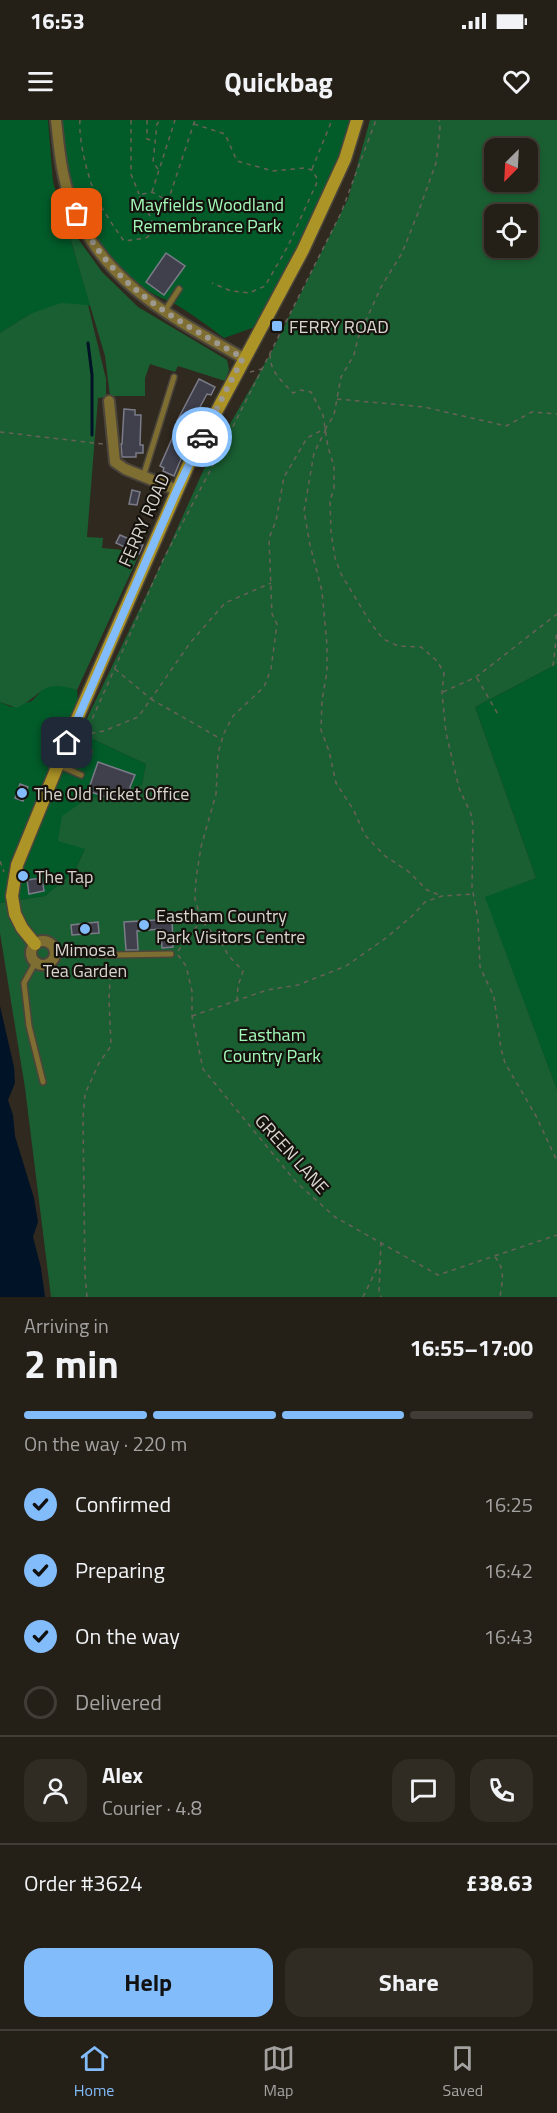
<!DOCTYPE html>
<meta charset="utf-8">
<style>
body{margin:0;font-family:"Titillium Web",sans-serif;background:#302c24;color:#f1f3f6;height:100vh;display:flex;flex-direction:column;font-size:22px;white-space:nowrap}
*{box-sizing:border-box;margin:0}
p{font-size:20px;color:#a3a2a1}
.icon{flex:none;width:33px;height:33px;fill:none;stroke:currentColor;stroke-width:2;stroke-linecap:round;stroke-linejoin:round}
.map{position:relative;height:1177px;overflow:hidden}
.sheet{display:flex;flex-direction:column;background:#241f17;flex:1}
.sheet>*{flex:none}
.needle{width:39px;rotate:204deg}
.buttons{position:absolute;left:484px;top:18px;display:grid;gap:12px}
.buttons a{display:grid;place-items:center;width:54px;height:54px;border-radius:12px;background:#241f17;box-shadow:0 3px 9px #0003,0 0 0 2px #413d36;font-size:30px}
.pin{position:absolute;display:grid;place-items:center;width:51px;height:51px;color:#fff;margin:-26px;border-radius:12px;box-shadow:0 3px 9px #0006}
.courier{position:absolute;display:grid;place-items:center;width:60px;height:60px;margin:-30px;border:4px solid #83bcfb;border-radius:50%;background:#fff;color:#222;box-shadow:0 2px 8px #0007}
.summary em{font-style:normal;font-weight:700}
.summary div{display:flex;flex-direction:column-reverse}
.summary{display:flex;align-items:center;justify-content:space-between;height:102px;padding:0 24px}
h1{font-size:39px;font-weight:700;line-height:45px}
.bar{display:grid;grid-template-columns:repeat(4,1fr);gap:9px 6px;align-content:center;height:72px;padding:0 24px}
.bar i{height:8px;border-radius:4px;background:#413d36}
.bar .selected{background:#83bcfb}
.bar p{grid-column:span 4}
.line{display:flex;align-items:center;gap:15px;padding:0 24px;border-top:2px solid #413d36}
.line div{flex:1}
.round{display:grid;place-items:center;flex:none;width:63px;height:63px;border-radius:18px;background:#302c24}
ol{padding:0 24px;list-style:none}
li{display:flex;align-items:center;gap:18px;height:66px}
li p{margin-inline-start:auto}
li .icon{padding:6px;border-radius:50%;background:#83bcfb;color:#111;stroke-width:4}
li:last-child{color:#a3a2a1}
li i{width:33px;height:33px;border:3px solid #413d36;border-radius:50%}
.action{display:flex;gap:12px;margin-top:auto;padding:12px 24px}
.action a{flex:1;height:69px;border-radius:18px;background:#83bcfb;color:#111;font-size:24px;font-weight:700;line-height:69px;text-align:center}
.action a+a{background:#302c24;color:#f1f3f6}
.status{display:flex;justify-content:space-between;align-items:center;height:42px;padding:0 30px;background:#241f17;direction:ltr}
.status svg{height:16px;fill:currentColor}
header{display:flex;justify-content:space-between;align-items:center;height:78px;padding:0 24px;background:#241f17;font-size:27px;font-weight:700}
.dock{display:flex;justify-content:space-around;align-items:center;height:84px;border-top:2px solid #413d36;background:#241f17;font-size:16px;color:#a3a2a1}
.dock a{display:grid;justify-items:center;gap:3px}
.dock .selected{color:#83bcfb}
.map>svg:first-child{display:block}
.green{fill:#025c2a}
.forest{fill:#1a5f32;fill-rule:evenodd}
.water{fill:#001327}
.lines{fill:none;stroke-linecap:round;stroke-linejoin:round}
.stream{stroke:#001327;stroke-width:3}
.building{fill:#3f404c;stroke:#7b7b89;stroke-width:1.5}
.lane-casing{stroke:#4b453b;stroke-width:8}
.street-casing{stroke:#4b453b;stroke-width:14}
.secondary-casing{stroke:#4b453b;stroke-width:15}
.path{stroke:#686158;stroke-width:1.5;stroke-dasharray:4.5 4.5;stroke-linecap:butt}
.lane{stroke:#7e6e31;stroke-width:5}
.street{stroke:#7e6e31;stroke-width:10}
.secondary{stroke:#ad9426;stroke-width:12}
.done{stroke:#9e9991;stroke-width:6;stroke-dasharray:0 10.8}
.route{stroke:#83bcfb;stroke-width:8}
.poi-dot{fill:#83bcfb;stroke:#15120e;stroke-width:2}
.labels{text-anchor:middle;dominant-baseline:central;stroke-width:4.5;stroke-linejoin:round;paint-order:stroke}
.park-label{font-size:18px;fill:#a4fbb9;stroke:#15120e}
.poi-label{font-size:18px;fill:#dad5ce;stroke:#15120e;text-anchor:start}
.street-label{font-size:18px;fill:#dad5ce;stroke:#15120e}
</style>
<div class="status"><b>16:53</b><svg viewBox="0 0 49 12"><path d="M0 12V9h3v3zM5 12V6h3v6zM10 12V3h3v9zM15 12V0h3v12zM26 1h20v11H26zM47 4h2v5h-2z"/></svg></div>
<header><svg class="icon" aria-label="menu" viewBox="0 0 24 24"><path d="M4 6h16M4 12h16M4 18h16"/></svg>Quickbag<svg class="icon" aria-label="heart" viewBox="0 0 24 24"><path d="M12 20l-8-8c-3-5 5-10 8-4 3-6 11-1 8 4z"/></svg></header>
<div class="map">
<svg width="557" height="1177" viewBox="0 0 557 1177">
<rect width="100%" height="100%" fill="#30291f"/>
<!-- green -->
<g class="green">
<polygon points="0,0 48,0 53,62 91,187 88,185 30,194 0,213"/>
<path d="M61,0H352C330,73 290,139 255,207L224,218C208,206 192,194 175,184C167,180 158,177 150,172C107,144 77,96 66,46C63,31 63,15 61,0Z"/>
<polygon points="557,544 557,970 484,776 536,758 475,587"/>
<polygon points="59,564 77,570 80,613 146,644 142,665 85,680 85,729 75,751 45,776 0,783 0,582 11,587 32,581 44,568"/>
</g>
<!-- forest -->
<g class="forest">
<path d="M370,0H557V544L475,587L536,758L485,777L557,970V1177H51L25,968L0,813V783L45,776L75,751L85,729L58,721L62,696L85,680L142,665L146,644L80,613L163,440L204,349L272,231L348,79ZM495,28H528V62H495ZM495,94H528V128H495Z"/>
<polygon points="59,80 79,120 102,152 138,187 227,240 229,250 225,261 178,246 175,252 150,244 145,258 145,276 110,276 105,236"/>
<path d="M61,183L88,185L106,259V277L98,278L87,417L103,418L102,428L123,430L138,437L77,570C41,559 46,573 17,588L0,582V213L30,194Z"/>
</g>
<!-- water -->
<polygon class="water" points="0,886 14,947 15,963 8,980 13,995 15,1016 34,1078 38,1102 33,1117 41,1148 45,1177 0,1177"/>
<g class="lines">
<!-- stream -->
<polyline class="stream" points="88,223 92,255 92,315"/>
</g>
<!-- building -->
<g class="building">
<polygon points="166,133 185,146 164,175 146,162"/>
<polygon points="199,259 215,267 211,275 207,274 187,311 192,313 174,356 163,351 164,348 160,346 179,303 177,301"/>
<polygon points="124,289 135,290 135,295 141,295 140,325 143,325 143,333 136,333 136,337 122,337 121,324 122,324"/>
<polygon points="132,370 140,372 137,385 129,384"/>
<polygon points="120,415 143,425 139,434 116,423"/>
<polygon points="98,642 135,655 130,667 132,677 115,680 88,671"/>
<polygon points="20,664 28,667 23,681 15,678"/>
<polygon points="42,758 44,771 29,774 27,760"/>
<polygon points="172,799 173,827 162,828 161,809 137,811 138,830 126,830 124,802"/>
<polygon points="98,802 99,813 72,815 71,805"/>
</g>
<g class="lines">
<!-- lane casing -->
<g class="lane-casing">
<g id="lane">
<polyline points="164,192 179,169"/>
<polyline points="143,357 174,257"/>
<polyline points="68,623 89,632"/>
<polyline points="58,645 81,655"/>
<polyline points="55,835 65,833 111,835 171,834"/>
<polyline points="35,843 24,863 29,906 43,962"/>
</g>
</g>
<!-- street casing -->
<g class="street-casing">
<g id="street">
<path d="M56,0C59,27 61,55 71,81C101,162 173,198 243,238"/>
<polyline points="109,281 115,342 125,349 177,370"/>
<circle cx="43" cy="833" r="12"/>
</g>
</g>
<!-- secondary casing -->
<g class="secondary-casing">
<polyline id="secondary" points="35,824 22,808 15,794 12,776 17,745 73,608 191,339 303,130 345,39 357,0"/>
</g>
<!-- path -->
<g class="path">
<path d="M80,0C78,21 90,68 101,86C108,98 116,110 124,121L146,118L154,112C154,99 144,87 139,75L152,72L168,81L195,0"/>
<polyline points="131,0 131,54 139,74"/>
<polyline points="147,0 147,19 154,21"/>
<polyline points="194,4 225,14 237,41 273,51 304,48 312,50 318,60 288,126 265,166 249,173 231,171 212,163"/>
<polyline points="158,49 153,42 157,4 160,0"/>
<polyline points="312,49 332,0"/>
<polyline points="152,72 175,0"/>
<path d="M270,234C270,252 281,260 293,273L301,270L311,272L323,295L328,327L334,346V368L330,381L331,412L335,438L341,454L370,502L383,519L398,526L421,527L436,540L444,552L442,573L446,613L459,668L471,694L473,706L472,767L478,800L480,847L494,877L501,929L505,943L536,996L557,1041"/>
<polyline points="250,252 262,249"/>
<polyline points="337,279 424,287 506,306 532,292 557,294"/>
<polyline points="326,309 314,333 304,391 310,425 322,471 327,525 327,552 322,580 321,610 329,631 336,663 353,689 365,715 385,736 409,752 427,770 442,776"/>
<polyline points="0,312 103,324"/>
<polyline points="553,546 557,511"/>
<polyline points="115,549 151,579 190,523 225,483 271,463"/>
<polyline points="477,558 499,596"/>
<polyline points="443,572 476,557 557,494"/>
<polyline points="82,615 104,611 138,597 151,579 221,619"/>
<polyline points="85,615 163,440 221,330 341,93 376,0"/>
<polyline points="0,741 4,752"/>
<polyline points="178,831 200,802"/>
<polyline points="178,835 186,846 192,871 192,896 203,949 296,1062 335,1097 438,1155 557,1115"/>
<polyline points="237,881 238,866 243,851 228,835 223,825 201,800 195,779 196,758 201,727 216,674 218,633 224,613 233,596 264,567 271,549 277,504 272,494 269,418 276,401 284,357 307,318 326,308 334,295 341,257 354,235 358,218 381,167 402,133 418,93 436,43 440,8 439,0"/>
<polyline points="192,896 267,870 298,865 346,846 386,818 412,796 425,782 442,776 472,774"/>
<polyline points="381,1122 379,1172 381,1177"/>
<path d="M495,1137C506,1150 502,1162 500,1177"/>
<polyline points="87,1177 85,1155 83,998 85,974 99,943 111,926 109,879 111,843"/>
<polyline points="363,1177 381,1140"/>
</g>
<!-- lane -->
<use href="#lane" class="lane"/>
<!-- street -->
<use href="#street" class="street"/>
<!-- secondary -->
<use href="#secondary" class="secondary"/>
</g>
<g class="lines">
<!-- done -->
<path class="done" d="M77,94C111,168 176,199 243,238L202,317"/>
<!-- route -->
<polyline class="route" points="67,623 177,370 202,317"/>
</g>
<!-- markers -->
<g class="poi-dot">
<rect x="271" y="200" width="12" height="12" rx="3"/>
<circle cx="22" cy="673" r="6"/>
<circle cx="23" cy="756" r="6"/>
<circle cx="144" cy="805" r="6"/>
<circle cx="85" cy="809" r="6"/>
</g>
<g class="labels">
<!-- park labels -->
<g class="park-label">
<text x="207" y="84">Mayfields Woodland<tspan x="207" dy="21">Remembrance Park</tspan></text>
<text x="272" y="914">Eastham<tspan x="272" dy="21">Country Park</tspan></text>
</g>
<!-- poi labels -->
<g class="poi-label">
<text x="289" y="206">FERRY ROAD</text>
<text x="34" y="673">The Old Ticket Office</text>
<text x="35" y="756">The Tap</text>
<text x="156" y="795">Eastham Country<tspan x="156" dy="21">Park Visitors Centre</tspan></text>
<text x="85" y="829" text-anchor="middle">Mimosa<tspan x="85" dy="21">Tea Garden</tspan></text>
</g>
<!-- street labels -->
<g class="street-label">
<text transform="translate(144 400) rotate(-66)">FERRY ROAD</text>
<text transform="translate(292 1034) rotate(48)">GREEN LANE</text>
</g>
</g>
</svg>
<div class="buttons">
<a><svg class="needle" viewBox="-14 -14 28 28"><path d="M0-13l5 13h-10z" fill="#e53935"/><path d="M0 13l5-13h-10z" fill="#a3a2a1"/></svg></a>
<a><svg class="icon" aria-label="locate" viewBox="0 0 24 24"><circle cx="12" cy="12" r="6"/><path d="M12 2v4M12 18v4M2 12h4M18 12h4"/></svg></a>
</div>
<div class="pin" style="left:77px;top:94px;background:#ea580c"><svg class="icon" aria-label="bag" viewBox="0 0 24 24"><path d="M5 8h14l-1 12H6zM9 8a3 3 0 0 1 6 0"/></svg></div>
<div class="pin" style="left:67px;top:623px;background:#1f2937"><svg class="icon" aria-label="home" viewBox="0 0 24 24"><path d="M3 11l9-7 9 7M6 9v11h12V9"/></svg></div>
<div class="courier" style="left:202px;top:317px"><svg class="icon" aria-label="car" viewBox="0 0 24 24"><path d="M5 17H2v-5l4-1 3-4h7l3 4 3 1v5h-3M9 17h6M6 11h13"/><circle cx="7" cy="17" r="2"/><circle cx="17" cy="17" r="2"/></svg></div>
</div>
<section class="sheet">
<div class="summary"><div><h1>2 min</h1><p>Arriving in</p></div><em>16:55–17:00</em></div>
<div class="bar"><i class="selected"></i><i class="selected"></i><i class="selected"></i><i></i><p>On the way · 220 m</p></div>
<ol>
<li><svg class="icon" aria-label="check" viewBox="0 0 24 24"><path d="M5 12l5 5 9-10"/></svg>Confirmed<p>16:25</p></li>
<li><svg class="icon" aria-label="check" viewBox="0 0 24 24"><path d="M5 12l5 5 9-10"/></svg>Preparing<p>16:42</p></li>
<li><svg class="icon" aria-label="check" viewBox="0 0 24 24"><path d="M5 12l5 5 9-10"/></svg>On the way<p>16:43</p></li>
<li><i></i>Delivered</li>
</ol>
<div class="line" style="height:108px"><a class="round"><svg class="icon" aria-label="person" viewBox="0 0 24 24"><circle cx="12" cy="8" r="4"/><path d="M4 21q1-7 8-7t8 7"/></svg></a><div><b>Alex</b><p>Courier · 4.8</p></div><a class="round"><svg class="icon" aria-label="chat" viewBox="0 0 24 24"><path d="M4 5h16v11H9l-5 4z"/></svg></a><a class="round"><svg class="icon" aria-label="phone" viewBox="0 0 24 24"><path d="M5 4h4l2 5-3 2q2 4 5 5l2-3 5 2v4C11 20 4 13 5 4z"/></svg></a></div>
<div class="line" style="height:78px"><div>Order #3624</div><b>£38.63</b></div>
<div class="action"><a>Help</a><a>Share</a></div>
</section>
<nav class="dock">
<a class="selected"><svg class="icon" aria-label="home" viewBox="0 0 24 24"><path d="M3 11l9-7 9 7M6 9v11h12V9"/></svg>Home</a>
<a><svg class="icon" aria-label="map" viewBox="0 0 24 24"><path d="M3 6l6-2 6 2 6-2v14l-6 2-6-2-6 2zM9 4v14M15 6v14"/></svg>Map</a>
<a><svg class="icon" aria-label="saved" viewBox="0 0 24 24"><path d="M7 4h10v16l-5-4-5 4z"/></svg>Saved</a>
</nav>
